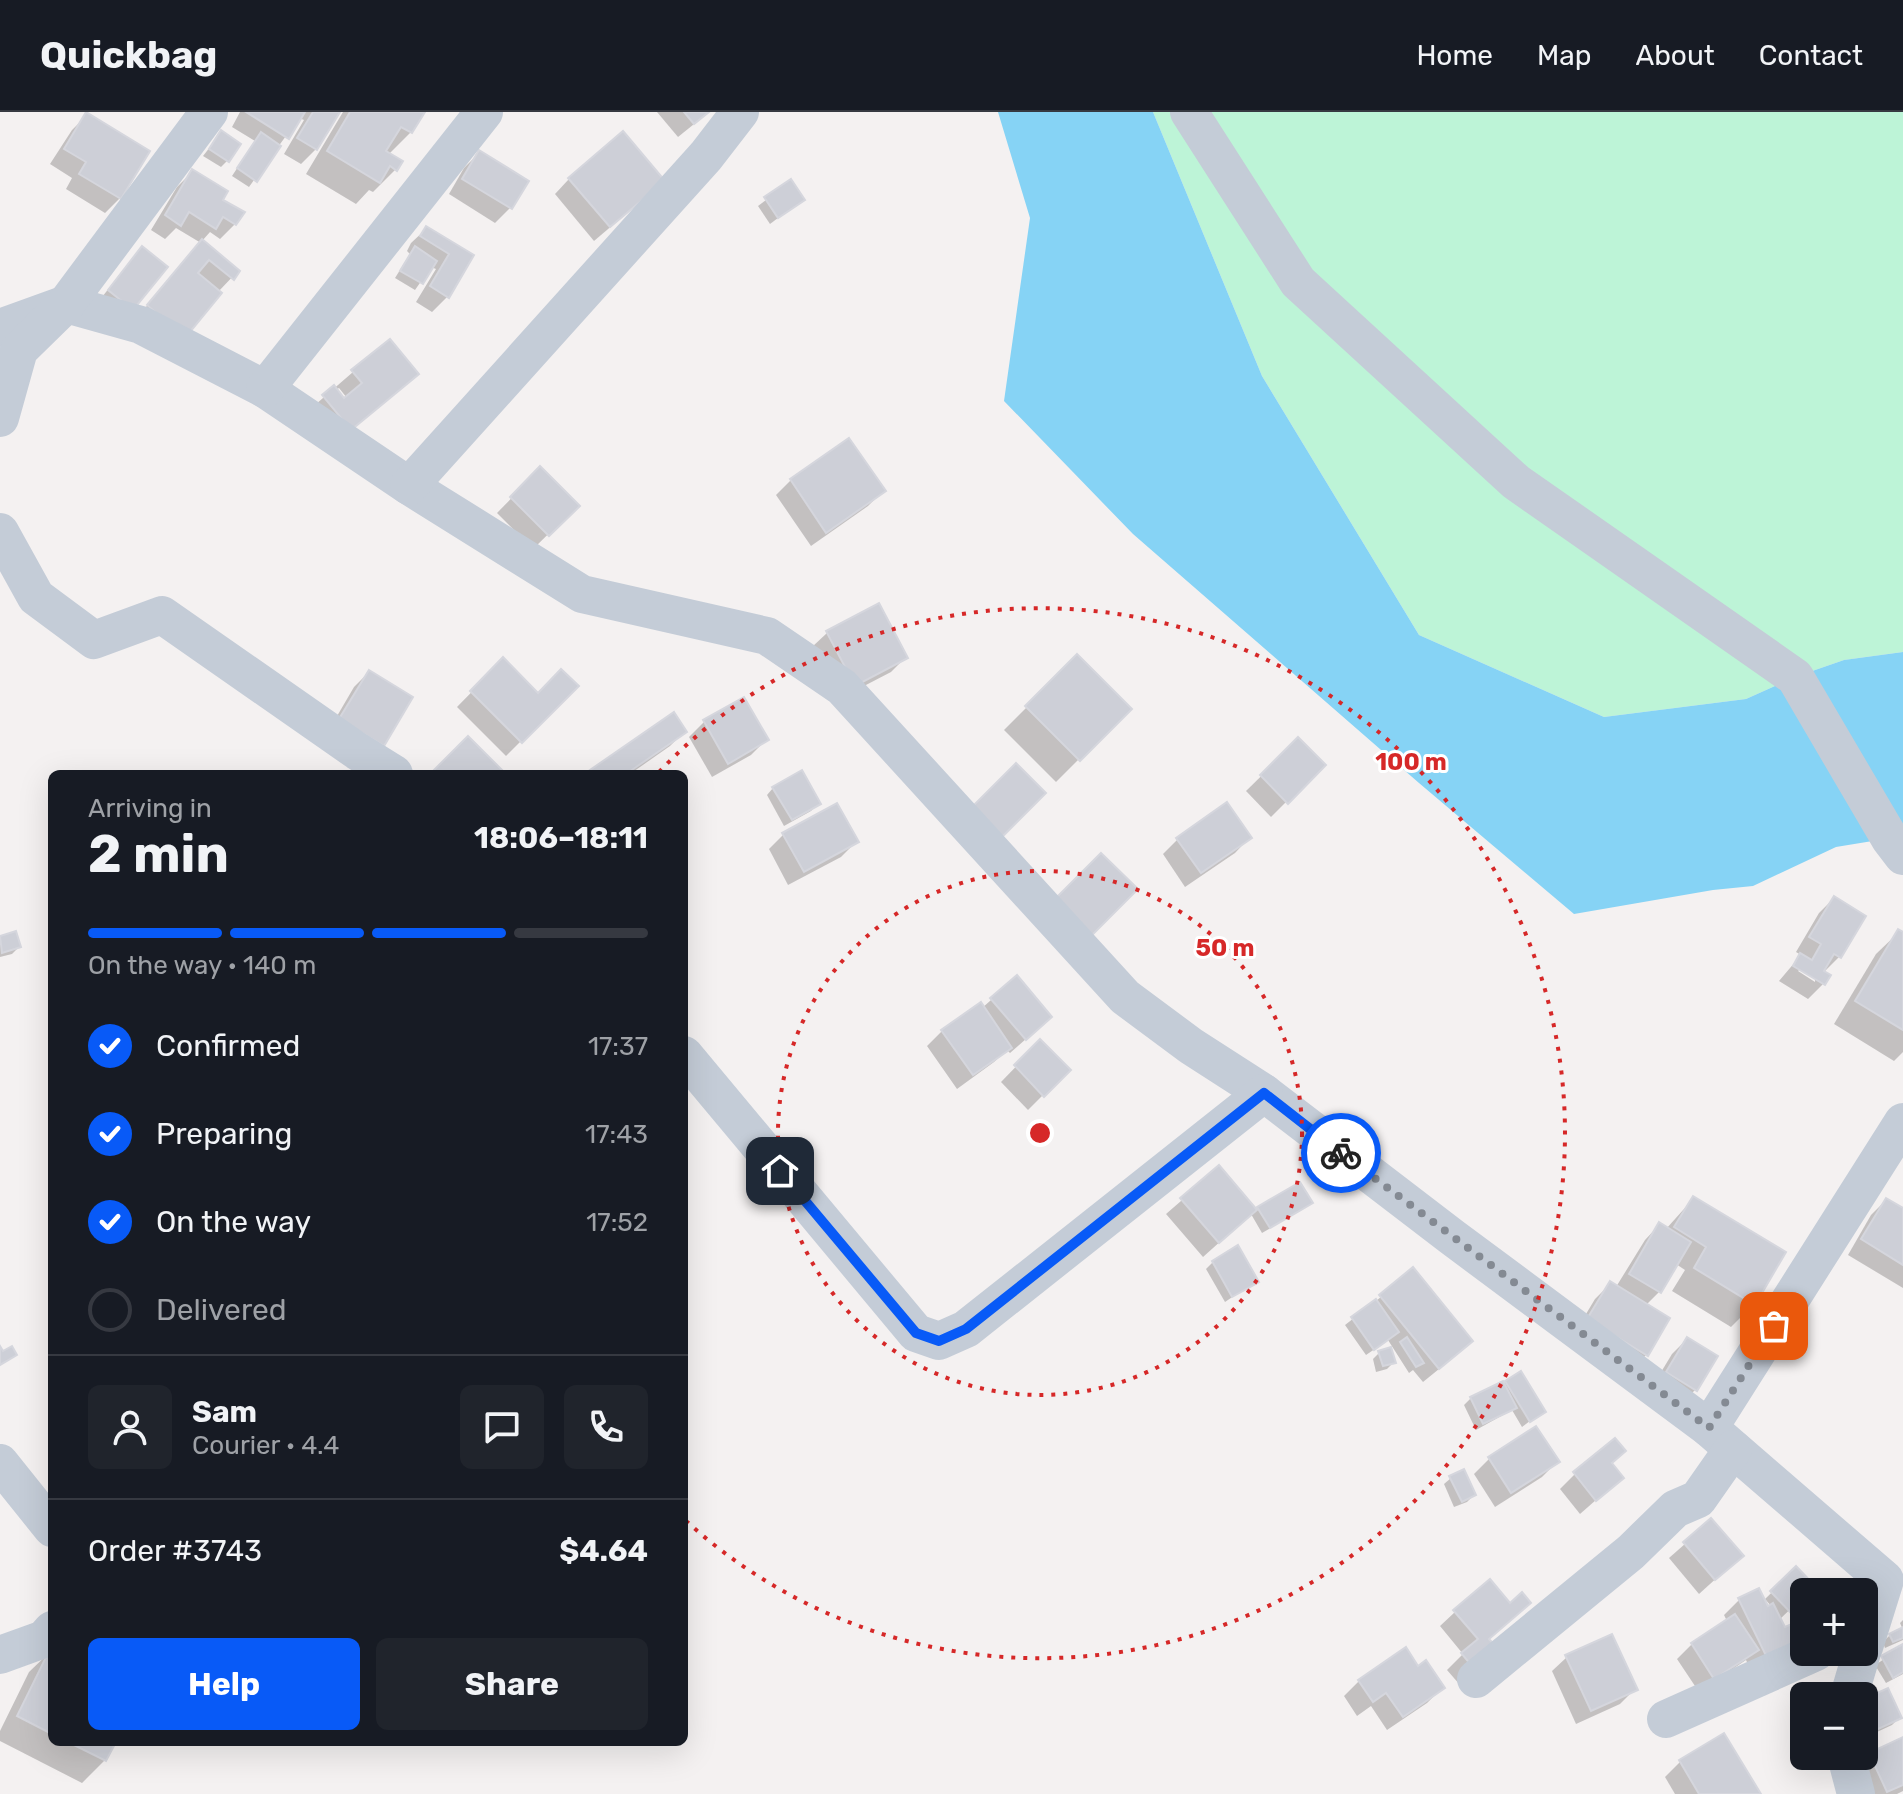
<!DOCTYPE html>
<meta charset="utf-8">
<style>
body{margin:0;font-family:Rubik,sans-serif;background:#20242c;color:#f1f3f6;height:100vh;display:flex;flex-direction:column;font-size:30px;white-space:nowrap}
*{box-sizing:border-box;margin:0}
p{font-size:26px;color:#9ea1a6}
.icon{flex:none;width:44px;height:44px;fill:none;stroke:currentColor;stroke-width:2;stroke-linecap:round;stroke-linejoin:round}
.map{position:relative;flex:1;overflow:hidden}
.details{position:absolute;left:48px;top:658px;width:640px;height:976px;display:flex;flex-direction:column;background:#171b24;border-radius:12px;box-shadow:0 8px 32px #0002}
.details>*{flex:none}
.buttons{position:absolute;left:1790px;top:1466px;display:grid;gap:16px}
.buttons a{display:grid;place-items:center;width:88px;height:88px;border-radius:12px;background:#171b24;box-shadow:0 8px 32px #0002;font-size:40px}
.pin{position:absolute;display:grid;place-items:center;width:68px;height:68px;color:#fff;margin:-34px;border-radius:16px;box-shadow:0 4px 12px #0006}
.courier{position:absolute;display:grid;place-items:center;width:80px;height:80px;margin:-40px;border:6px solid #085af7;border-radius:50%;background:#fff;color:#222;box-shadow:0 2px 10px #0007}
.summary em{font-style:normal;font-weight:700}
.summary div{display:flex;flex-direction:column-reverse}
.summary{display:flex;align-items:center;justify-content:space-between;height:136px;padding:0 40px}
h1{font-size:52px;font-weight:700;line-height:60px}
.bar{display:grid;grid-template-columns:repeat(4,1fr);gap:12px 8px;align-content:center;height:96px;padding:0 40px}
.bar i{height:10px;border-radius:6px;background:#363941}
.bar .active{background:#085af7}
.bar p{grid-column:span 4}
.line{display:flex;align-items:center;gap:20px;padding:0 40px;border-top:2px solid #363941}
.line div{flex:1}
.round{display:grid;place-items:center;flex:none;width:84px;height:84px;border-radius:12px;background:#20242c}
ol{padding:0 40px;list-style:none}
li{display:flex;align-items:center;gap:24px;height:88px}
li p{margin-inline-start:auto}
li .icon{padding:8px;border-radius:50%;background:#085af7;color:#fff;stroke-width:4}
li:last-child{color:#9ea1a6}
li i{width:44px;height:44px;border:4px solid #363941;border-radius:50%}
.button{display:flex;gap:16px;margin-top:auto;padding:16px 40px}
.button a{flex:1;height:92px;border-radius:12px;background:#085af7;color:#fff;font-size:32px;font-weight:700;line-height:92px;text-align:center}
.button a+a{background:#20242c;color:#f1f3f6}
header{display:flex;align-items:center;gap:48px;box-sizing:border-box;height:112px;padding:0 40px;background:#171b24;border-bottom:2px solid #363941}
header strong{font-size:38px}
nav{display:flex;gap:44px;margin-inline-start:auto;font-size:28px}
.map>svg:first-child{display:block}
.green{fill:#bdf4d7}
.water{fill:#86d3f5}
.shadow{fill:#0003;fill-rule:evenodd}
.building{fill:#cdcfd7;stroke:#d5d6dd;stroke-width:2}
.lines{fill:none;stroke-linecap:round;stroke-linejoin:round}
.minor{stroke:#c4ccd7;stroke-width:38}
.done{stroke:#848a93;stroke-width:8;stroke-dasharray:0 14.4}
.route{stroke:#085af7;stroke-width:10}
.ring{fill:none;stroke:#d62828;stroke-width:4;stroke-dasharray:4 8}
.centre{fill:#d62828;stroke:#fff;stroke-width:4}
.ring-label{font-size:24px;text-anchor:middle;font-weight:bold;fill:#d62828;stroke:#fff;stroke-width:6;stroke-linejoin:round;paint-order:stroke}
</style>
<header>
<strong>Quickbag</strong>
<nav><a>Home</a><a>Map</a><a>About</a><a>Contact</a></nav>
</header>
<div class="map">
<svg width="1903" height="1682" viewBox="0 0 1903 1682">
<rect width="100%" height="100%" fill="#f4f1f1"/>
<!-- green -->
<polygon class="green" points="1153,0 1903,0 1903,540 1844,548 1795,565 1746,587 1604,605 1419,523 1262,264"/>
<!-- water -->
<polygon class="water" points="998,0 1153,0 1262,264 1419,523 1604,605 1746,587 1795,565 1844,548 1903,540 1903,724 1836,735 1753,774 1713,778 1574,802 1419,671 1133,422 1004,289 1030,106"/>
<!-- shadow -->
<g class="shadow">
<polygon points="240,0 338,0 316,37 301,52 284,42 304,8 299,6 249,75 232,64 255,29 232,15"/>
<polygon points="343,0 423,0 411,20 388,43 395,58 373,80 369,78 356,92 306,62"/>
<polygon points="657,0 709,0 678,25"/>
<polygon points="87,3 120,86 105,101 66,77 72,66 50,52 72,18"/>
<polygon points="221,21 228,48 221,55 203,44"/>
<polygon points="479,41 510,96 495,111 449,82 464,56"/>
<polygon points="192,60 220,88 235,112 220,127 210,120 202,129 238,159 218,180 134,209 201,131 176,116 165,127 151,118 177,75"/>
<polygon points="569,67 648,83 594,129 555,82"/>
<polygon points="790,70 802,88 770,112 758,94"/>
<polygon points="426,117 472,144 447,185 432,200 416,190 436,157 431,155 415,178 395,166 410,142 407,139 411,131"/>
<polygon points="142,137 132,197 95,194 128,152"/>
<path d="M353,260L417,262L335,331L308,299ZM339,276L347,286L344,289L336,278Z"/>
<polygon points="540,357 577,394 533,437 497,401"/>
<polygon points="791,368 883,379 868,394 811,434 776,383"/>
<polygon points="827,521 906,545 891,560 839,587 812,535"/>
<polygon points="1077,545 1129,597 1056,670 1004,618"/>
<polygon points="503,548 538,584 576,574 506,644 457,595"/>
<polygon points="369,560 411,585 326,623 354,575"/>
<polygon points="674,603 685,619 670,634 630,662 589,662"/>
<polygon points="704,610 766,628 751,643 712,665 689,625"/>
<polygon points="468,627 503,662 433,662"/>
<polygon points="1298,628 1323,653 1271,705 1246,679"/>
<polygon points="773,676 818,692 811,699 784,714 767,683"/>
<polygon points="784,722 856,730 841,745 788,773 769,737"/>
<polygon points="1249,726 1235,741 1185,775 1163,742 1178,727"/>
<path d="M1834,786L1864,805L1839,845L1823,861L1828,863L1823,872L1808,887L1779,869L1801,843L1796,840L1819,801ZM1801,856L1815,865V870L1798,859Z"/>
<polygon points="1899,820 1903,822 1903,940 1894,949 1834,912 1876,842"/>
<polygon points="15,822 19,835 12,842 0,845 0,826"/>
<polygon points="1016,866 1035,919 1010,941 1007,938 994,950 957,977 927,934 942,919 982,896"/>
<polygon points="1040,930 1068,958 1028,998 1001,970"/>
<polygon points="1219,1056 1256,1099 1258,1097 1310,1090 1303,1097 1262,1121 1251,1102 1203,1145 1166,1102"/>
<polygon points="1693,1087 1754,1192 1731,1215 1672,1179 1685,1158 1676,1152 1659,1180 1646,1193 1646,1243 1632,1257 1574,1222 1595,1187 1610,1172 1616,1175 1645,1128 1659,1113 1666,1117"/>
<polygon points="1886,1088 1903,1099 1903,1176 1848,1143 1871,1103"/>
<polygon points="1213,1150 1256,1169 1225,1190 1206,1157"/>
<polygon points="1381,1185 1455,1244 1423,1270 1413,1258 1409,1261 1388,1228 1366,1243 1345,1213"/>
<polygon points="1687,1227 1696,1277 1681,1292 1652,1275 1672,1242"/>
<polygon points="1380,1240 1394,1250 1387,1257 1376,1260 1373,1247"/>
<polygon points="1506,1270 1543,1299 1522,1315 1512,1298 1476,1318 1464,1293 1471,1286"/>
<polygon points="1535,1317 1557,1350 1542,1365 1495,1395 1474,1362 1489,1347"/>
<polygon points="1575,1362 1621,1366 1580,1402 1560,1377"/>
<polygon points="1451,1366 1474,1383 1467,1390 1454,1395 1444,1372"/>
<polygon points="1711,1409 1741,1444 1699,1482 1669,1446"/>
<polygon points="1796,1457 1809,1480 1804,1480 1804,1484 1779,1508 1784,1518 1804,1514 1754,1565 1746,1548 1699,1580 1677,1547 1692,1532 1727,1509 1724,1503 1739,1488 1767,1496 1771,1494 1765,1487"/>
<polygon points="1455,1500 1487,1528 1460,1573 1447,1558 1463,1542 1440,1514"/>
<polygon points="1903,1508 1903,1528 1885,1536 1883,1530 1890,1523 1903,1518 1900,1511"/>
<polygon points="1903,1535 1903,1562 1886,1571 1875,1553"/>
<polygon points="52,1538 52,1630 114,1630 105,1648 82,1671 0,1629 0,1619 29,1560"/>
<polygon points="1405,1538 1418,1556 1442,1576 1427,1591 1387,1618 1371,1594 1357,1604 1344,1584 1359,1569"/>
<polygon points="1567,1545 1635,1577 1620,1592 1576,1612 1552,1559"/>
<polygon points="1864,1589 1899,1606 1892,1613 1864,1626"/>
<polygon points="1724,1624 1759,1682 1675,1682 1665,1665 1680,1650"/>
<polygon points="1903,1628 1903,1679 1897,1682 1867,1682 1856,1658 1870,1643"/>
</g>
<!-- building -->
<g class="building">
<polygon points="86,0 150,39 121,87 79,62 86,50 64,37"/>
<polygon points="246,0 305,0 289,27"/>
<polygon points="313,0 340,0 317,38 297,26"/>
<polygon points="350,0 425,0 412,21 401,15 386,39 403,49 397,59 390,54 380,71 327,39"/>
<polygon points="684,0 709,0 694,12"/>
<polygon points="221,18 241,32 229,50 209,37"/>
<polygon points="623,19 665,69 610,115 568,66"/>
<polygon points="261,20 281,34 257,70 237,56"/>
<polygon points="479,38 529,69 512,97 462,67"/>
<polygon points="192,57 228,79 223,88 245,100 236,113 223,105 216,117 189,100 181,114 165,103"/>
<polygon points="791,67 805,88 778,106 764,85"/>
<polygon points="426,114 474,143 449,186 430,174 449,142 420,124"/>
<polygon points="202,127 240,159 234,168 209,148 198,161 222,181 185,226 147,193"/>
<polygon points="142,134 168,155 133,198 108,178"/>
<polygon points="415,134 437,149 423,172 400,159"/>
<polygon points="390,227 419,262 351,318 322,283 334,273 344,286 362,271 351,258"/>
<polygon points="849,326 886,379 826,421 790,367"/>
<polygon points="540,354 580,394 549,424 510,385"/>
<polygon points="879,491 908,546 855,574 826,519"/>
<polygon points="1077,542 1132,597 1080,649 1025,594"/>
<polygon points="503,545 538,581 561,557 579,574 522,631 470,579"/>
<polygon points="369,558 413,585 384,634 339,607"/>
<polygon points="744,585 769,628 728,652 703,608"/>
<polygon points="674,600 687,620 626,662 593,662 590,658"/>
<polygon points="468,624 506,662 432,660"/>
<polygon points="1298,625 1326,653 1288,692 1260,663"/>
<polygon points="1016,651 1046,681 1002,725 972,695"/>
<polygon points="802,658 821,692 792,708 772,675"/>
<polygon points="1227,690 1252,726 1201,761 1176,726"/>
<polygon points="837,691 859,730 804,760 782,721"/>
<polygon points="1101,741 1138,777 1089,826 1052,790"/>
<polygon points="1834,784 1866,804 1841,846 1834,842 1824,859 1831,863 1825,873 1793,854 1800,841 1812,848 1821,832 1809,825"/>
<polygon points="1898,817 1903,820 1903,918 1855,889"/>
<polygon points="16,819 21,835 2,841 0,824"/>
<polygon points="1017,863 1052,905 1026,928 990,886"/>
<polygon points="981,890 1012,936 973,963 941,918"/>
<polygon points="1040,927 1071,958 1044,985 1014,953"/>
<polygon points="1219,1053 1257,1098 1219,1131 1180,1086"/>
<polygon points="1300,1070 1313,1091 1270,1116 1257,1095"/>
<polygon points="1693,1084 1786,1140 1755,1193 1694,1156 1706,1135 1674,1115"/>
<polygon points="1886,1086 1903,1096 1903,1153 1861,1127"/>
<polygon points="1659,1110 1691,1130 1661,1181 1629,1162"/>
<polygon points="1238,1133 1259,1170 1232,1185 1212,1149"/>
<polygon points="1413,1155 1473,1229 1439,1257 1379,1183"/>
<polygon points="1610,1169 1670,1206 1648,1244 1587,1207"/>
<polygon points="1376,1187 1399,1220 1374,1238 1351,1205"/>
<polygon points="1407,1225 1424,1251 1416,1255 1400,1230"/>
<polygon points="1687,1225 1718,1244 1697,1279 1666,1260"/>
<polygon points="0,1234 3,1239 12,1234 17,1243 0,1253"/>
<polygon points="1391,1235 1396,1251 1383,1254 1378,1239"/>
<polygon points="1521,1259 1546,1300 1530,1310 1505,1269"/>
<polygon points="1503,1269 1517,1296 1483,1312 1470,1285"/>
<polygon points="1536,1314 1560,1350 1511,1381 1488,1345"/>
<polygon points="1615,1326 1626,1339 1612,1351 1624,1366 1596,1389 1573,1360"/>
<polygon points="1464,1357 1476,1383 1462,1390 1449,1364"/>
<polygon points="1711,1406 1744,1444 1715,1468 1683,1430"/>
<polygon points="1796,1454 1816,1475 1811,1480 1804,1480 1804,1487 1790,1500 1770,1479"/>
<polygon points="1490,1467 1510,1491 1522,1480 1531,1491 1489,1527 1500,1539 1476,1559 1461,1541 1478,1527 1453,1498"/>
<polygon points="1759,1476 1768,1494 1773,1491 1785,1515 1803,1507 1804,1510 1804,1535 1770,1552 1738,1486"/>
<polygon points="1735,1502 1759,1538 1714,1567 1691,1531"/>
<polygon points="1903,1515 1903,1526 1893,1530 1889,1522"/>
<polygon points="1612,1522 1638,1578 1591,1599 1565,1543"/>
<polygon points="1903,1532 1903,1560 1893,1566 1881,1544"/>
<polygon points="51,1535 52,1535 52,1622 17,1604"/>
<polygon points="1406,1535 1418,1554 1426,1548 1445,1576 1403,1605 1386,1581 1373,1590 1358,1568"/>
<polygon points="1888,1576 1902,1606 1865,1623 1864,1587"/>
<polygon points="1724,1621 1761,1682 1699,1682 1679,1648"/>
<polygon points="1903,1625 1903,1673 1887,1680 1869,1641"/>
<polygon points="68,1630 116,1630 106,1649"/>
</g>
<g class="lines">
<!-- minor -->
<g class="minor">
<polyline points="1189,0 1298,170 1516,370 1795,565 1890,727 1903,744"/>
<polyline points="0,216 66,192 141,213 265,277 409,374 582,482 767,524 842,575 1125,885 1191,934 1264,981 1452,1125 1709,1316 1885,1468 1864,1535"/>
<polyline points="265,277 484,0"/>
<polyline points="0,306 19,238 66,192 209,0"/>
<polyline points="409,374 706,44 740,0"/>
<polyline points="0,420 36,485 94,528 162,503 357,639 394,662"/>
<polyline points="684,943 916,1221 939,1229 966,1217 1264,981"/>
<polyline points="1709,1316 1903,1010"/>
<polyline points="0,1351 52,1416"/>
<polyline points="0,1543 44,1527 52,1518"/>
<polyline points="1476,1567 1631,1440 1675,1397 1698,1387 1733,1337"/>
<polyline points="1849,1584 1862,1540"/>
<polyline points="1666,1607 1816,1540"/>
<polyline points="1846,1644 1856,1682"/>
</g>
</g>
<g class="lines">
<!-- done -->
<polyline class="done" points="1341,1041 1709,1316 1774,1214"/>
<!-- route -->
<polyline class="route" points="780,1059 916,1221 939,1229 966,1217 1264,981 1341,1041"/>
</g>
<!-- distance rings -->
<g class="ring">
<circle cx="1040" cy="1021" r="262"/>
<path d="M659 660A525 525 0 1 1 685 1408"/>
</g>
<circle cx="1040" cy="1021" r="12" class="centre"/>
<g class="ring-label">
<text x="1411" y="658">100 m</text>
<text x="1225" y="844">50 m</text>
</g>
</svg>
<div class="buttons">
<a>+</a>
<a>−</a>
</div>
<div class="pin" style="left:1774px;top:1214px;background:#ea580c"><svg class="icon" aria-label="bag" viewBox="0 0 24 24"><path d="M5 8h14l-1 12H6zM9 8a3 3 0 0 1 6 0"/></svg></div>
<div class="pin" style="left:780px;top:1059px;background:#1f2937"><svg class="icon" aria-label="home" viewBox="0 0 24 24"><path d="M3 11l9-7 9 7M6 9v11h12V9"/></svg></div>
<div class="courier" style="left:1341px;top:1041px"><svg class="icon" aria-label="bike" viewBox="0 0 24 24"><circle cx="6" cy="16" r="4"/><circle cx="18" cy="16" r="4"/><path d="M6 16l4-8h5l3 8M10 8l3 8H6M13 5h3"/></svg></div>
<section class="details">
<div class="summary"><div><h1>2 min</h1><p>Arriving in</p></div><em>18:06–18:11</em></div>
<div class="bar"><i class="active"></i><i class="active"></i><i class="active"></i><i></i><p>On the way · 140 m</p></div>
<ol>
<li><svg class="icon" aria-label="check" viewBox="0 0 24 24"><path d="M5 12l5 5 9-10"/></svg>Confirmed<p>17:37</p></li>
<li><svg class="icon" aria-label="check" viewBox="0 0 24 24"><path d="M5 12l5 5 9-10"/></svg>Preparing<p>17:43</p></li>
<li><svg class="icon" aria-label="check" viewBox="0 0 24 24"><path d="M5 12l5 5 9-10"/></svg>On the way<p>17:52</p></li>
<li><i></i>Delivered</li>
</ol>
<div class="line" style="height:144px"><a class="round"><svg class="icon" aria-label="person" viewBox="0 0 24 24"><circle cx="12" cy="8" r="4"/><path d="M4 21q1-7 8-7t8 7"/></svg></a><div><b>Sam</b><p>Courier · 4.4</p></div><a class="round"><svg class="icon" aria-label="chat" viewBox="0 0 24 24"><path d="M4 5h16v11H9l-5 4z"/></svg></a><a class="round"><svg class="icon" aria-label="phone" viewBox="0 0 24 24"><path d="M5 4h4l2 5-3 2q2 4 5 5l2-3 5 2v4C11 20 4 13 5 4z"/></svg></a></div>
<div class="line" style="height:104px"><div>Order #3743</div><b>$4.64</b></div>
<div class="button"><a>Help</a><a>Share</a></div>
</section>
</div>
